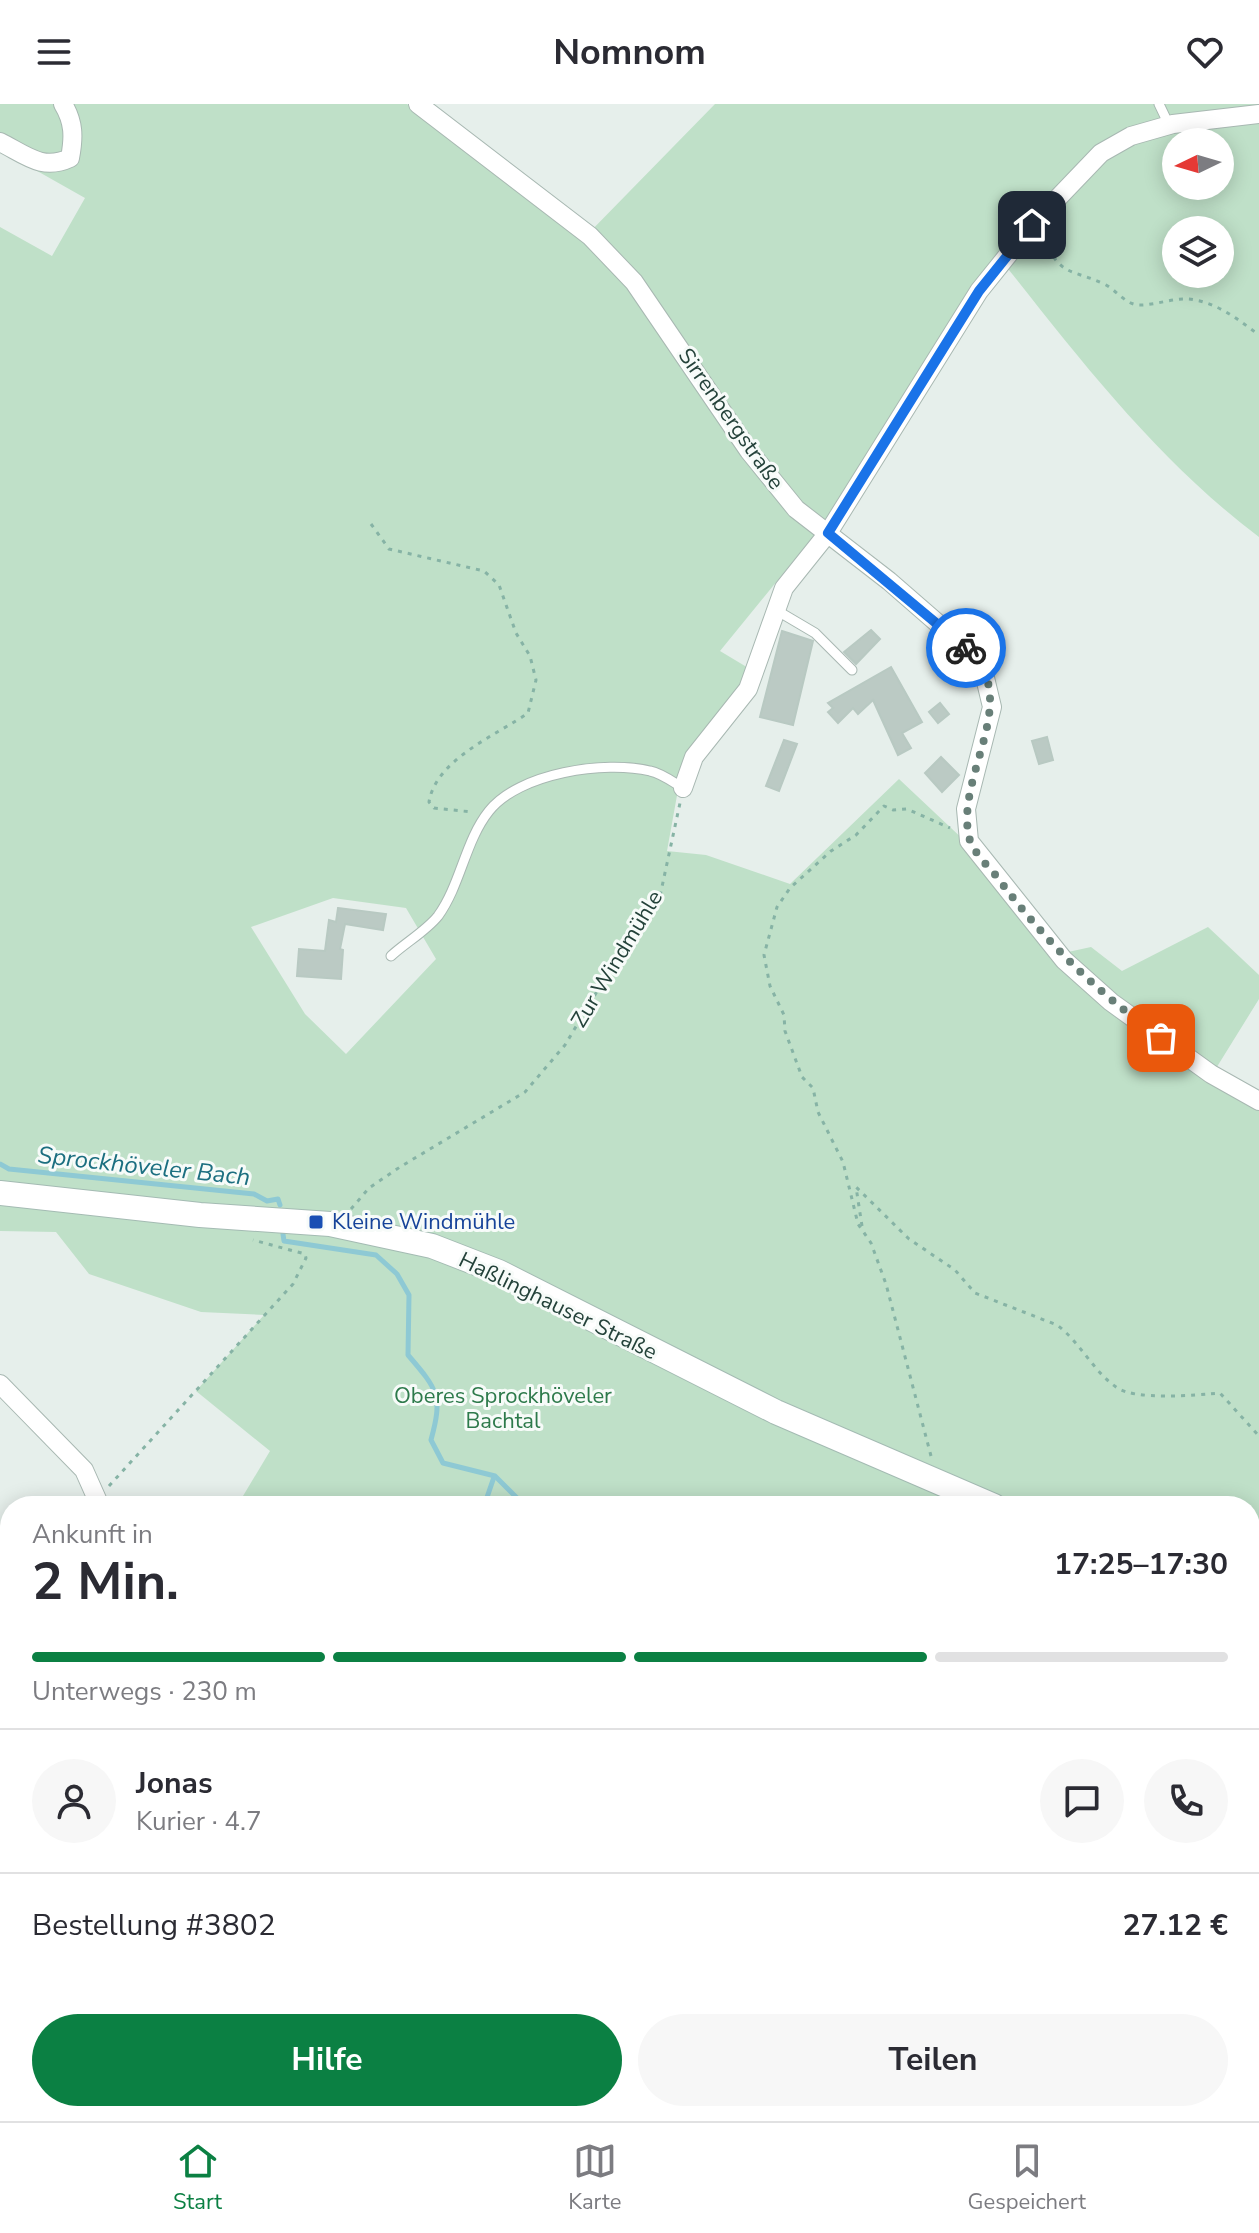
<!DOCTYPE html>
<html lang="de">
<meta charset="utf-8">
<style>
body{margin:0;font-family:"Nunito Sans",sans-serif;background:#f7f7f7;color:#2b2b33;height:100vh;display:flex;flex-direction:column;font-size:30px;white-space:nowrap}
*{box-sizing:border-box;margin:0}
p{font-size:26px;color:#7c7c81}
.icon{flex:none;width:44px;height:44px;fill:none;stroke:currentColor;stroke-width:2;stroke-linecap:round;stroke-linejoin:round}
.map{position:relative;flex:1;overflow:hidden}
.sheet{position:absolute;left:0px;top:1392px;width:1260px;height:626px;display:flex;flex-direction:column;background:#fff;border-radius:32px 32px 0 0;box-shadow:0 4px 20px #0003}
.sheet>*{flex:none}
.needle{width:52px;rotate:265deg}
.fabs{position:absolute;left:1162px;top:24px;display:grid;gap:16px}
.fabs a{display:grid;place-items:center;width:72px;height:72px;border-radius:50%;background:#fff;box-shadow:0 4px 20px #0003;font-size:40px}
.pin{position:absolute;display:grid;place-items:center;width:68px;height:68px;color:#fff;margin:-34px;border-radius:16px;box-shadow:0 4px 12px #0006}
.courier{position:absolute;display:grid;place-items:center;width:80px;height:80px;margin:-40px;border:6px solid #1a73e8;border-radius:50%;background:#fff;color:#222;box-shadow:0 2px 10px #0007}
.overview em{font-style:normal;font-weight:700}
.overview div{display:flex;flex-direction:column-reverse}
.overview{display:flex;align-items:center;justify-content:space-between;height:136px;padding:0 32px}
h1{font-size:52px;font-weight:700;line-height:60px}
.bar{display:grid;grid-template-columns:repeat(4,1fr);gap:12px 8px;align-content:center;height:96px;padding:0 32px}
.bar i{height:10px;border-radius:6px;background:#e1e1e2}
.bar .active{background:#0b8043}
.bar p{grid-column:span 4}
.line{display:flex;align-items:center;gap:20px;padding:0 32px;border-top:2px solid #e1e1e2}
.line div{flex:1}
.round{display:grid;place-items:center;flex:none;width:84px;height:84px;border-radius:42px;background:#f7f7f7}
.cta{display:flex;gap:16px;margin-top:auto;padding:16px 32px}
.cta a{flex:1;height:92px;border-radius:48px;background:#0b8043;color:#fff;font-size:32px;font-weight:700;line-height:92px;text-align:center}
.cta a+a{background:#f7f7f7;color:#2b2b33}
header{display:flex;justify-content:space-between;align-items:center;height:104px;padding:0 32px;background:#fff;font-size:36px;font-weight:700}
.menu{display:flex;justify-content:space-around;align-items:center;height:112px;border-top:2px solid #e1e1e2;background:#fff;font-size:22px;color:#7c7c81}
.menu a{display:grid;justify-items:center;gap:4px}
.menu .active{color:#0b8043}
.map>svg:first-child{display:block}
.green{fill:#bfe0c8;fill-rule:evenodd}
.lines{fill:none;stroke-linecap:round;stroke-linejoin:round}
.stream{stroke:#8ec9d4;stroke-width:5}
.building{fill:#bbcac4;stroke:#b8c9c2;stroke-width:2}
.service-casing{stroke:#a8b8b2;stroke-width:11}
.minor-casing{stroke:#a8b8b2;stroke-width:20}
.secondary-casing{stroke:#a4bbb3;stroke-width:26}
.path{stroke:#86b3a5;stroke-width:3;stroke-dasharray:4 6;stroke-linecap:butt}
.service{stroke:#fff;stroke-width:9}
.minor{stroke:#fff;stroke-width:18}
.secondary{stroke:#fff;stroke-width:24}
.done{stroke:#687f78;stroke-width:8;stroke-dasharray:0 14.4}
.route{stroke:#1a73e8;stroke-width:10}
.transit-dot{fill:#1a4fb4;stroke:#f7fbf9;stroke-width:3}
.labels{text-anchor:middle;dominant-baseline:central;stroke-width:6;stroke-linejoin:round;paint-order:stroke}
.street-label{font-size:22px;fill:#24423a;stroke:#f7fbf9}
.transit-label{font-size:22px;fill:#164399;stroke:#f7fbf9;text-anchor:start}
.park-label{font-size:22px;fill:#2d7a4b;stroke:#f7fbf9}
.water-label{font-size:24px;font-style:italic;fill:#1c6f80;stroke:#f7fbf9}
</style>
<header><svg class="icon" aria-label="menu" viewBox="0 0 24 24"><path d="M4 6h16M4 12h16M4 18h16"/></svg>Nomnom<svg class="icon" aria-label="heart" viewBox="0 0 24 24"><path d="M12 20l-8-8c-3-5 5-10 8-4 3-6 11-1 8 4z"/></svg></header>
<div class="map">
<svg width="1259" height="2017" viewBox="0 0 1259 2017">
<rect width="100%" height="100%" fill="#e6efeb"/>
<!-- green -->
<g class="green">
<path d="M0,0H407L584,134L715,0H1259V433C1158,357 1080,256 1002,157L834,407L720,547L750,565L745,582L683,658L667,747L706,751L790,780L899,675L968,740L1059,858L1259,1001V2017H660L667,2008H1250V1402H237L270,1347L196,1287L264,1211L201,1208L89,1170L56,1128L0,1127V123L52,152L85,94L0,46ZM1176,38H1220V82H1176ZM1176,126H1220V170H1176ZM333,794L406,804L436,855L346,950L305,910L251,823Z"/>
<polygon points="1208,823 1259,871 1259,895 1215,966 1113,895 1068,848 1091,843 1122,867"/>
<polygon points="10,1500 10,1558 9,1543 0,1540 0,1506"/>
<polygon points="322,2008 483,2008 491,2017 320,2017"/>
</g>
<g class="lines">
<!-- stream -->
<g class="stream">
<polyline points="0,1060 9,1065 254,1090 267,1097 278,1095 280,1101"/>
<path d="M283,1130L284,1137L376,1151L397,1170L409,1191L408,1251C438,1286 443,1292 431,1336L443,1359L495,1372L525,1402"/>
<polyline points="484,1402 494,1373"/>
<polyline points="1250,1746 1259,1747"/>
</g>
</g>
<!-- building -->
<g class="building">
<polygon points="871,526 880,535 856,560 844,548"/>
<polygon points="782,527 813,537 793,621 760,613"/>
<polygon points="891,563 922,618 902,629 911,644 898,651 873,596 858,610 853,604 838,619 828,608 833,604 828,599"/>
<polygon points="940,599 949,610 938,619 929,608"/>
<polygon points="1047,633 1053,656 1039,660 1032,637"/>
<polygon points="784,636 797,640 779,687 766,682"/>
<polygon points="941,653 959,671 942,688 925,669"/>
<polygon points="338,804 386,810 383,826 345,820 340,845 343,846 341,875 297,872 299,845 325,847 329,816 336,818"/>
</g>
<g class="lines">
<!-- service casing -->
<g class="service-casing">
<g id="service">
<polyline points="1159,0 1169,21"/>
<polyline points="776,506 815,529 852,566"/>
<path d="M391,852C405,839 426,827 438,812C461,780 465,737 489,707C519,669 605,656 650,667C661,669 673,678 683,684"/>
<polyline points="556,2017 558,2008"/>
</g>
</g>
<!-- minor casing -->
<g class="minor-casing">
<g id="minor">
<polyline points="418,0 590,132 634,178 749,347 796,405 889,477 981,557 992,603 966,705 969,737 1064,856 1111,898 1211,970 1259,997"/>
<path d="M0,38C26,51 42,67 70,54C74,33 74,18 63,0"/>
<polyline points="683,684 694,653 748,585 784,484 828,429 979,187 1032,121 1101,49 1131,32 1173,20 1259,10"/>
<polyline points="0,1280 84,1366 100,1402"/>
</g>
</g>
<!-- secondary casing -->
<g class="secondary-casing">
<g id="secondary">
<polyline points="0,1089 200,1111 330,1120 432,1142 499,1168 776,1308 994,1402"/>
<polyline points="1250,1473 1259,1473"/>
</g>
</g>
<!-- path -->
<g class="path">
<path d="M1045,135C1059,173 1073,165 1104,180C1117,186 1125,201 1140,201C1158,201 1177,192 1195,196C1219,200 1240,217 1259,231"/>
<path d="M371,420L389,445L484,467L499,481L516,529L530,552L536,576L528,609C497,631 436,655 429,698L434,704L472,708"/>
<polyline points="351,1105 369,1084 400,1063 525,988 565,941 608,869 660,792 680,699"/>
<path d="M862,1122L856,1083L909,1135L955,1166L975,1189L1057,1221C1080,1238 1093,1267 1116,1283C1134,1297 1197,1291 1220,1289L1259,1332"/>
<polyline points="931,1352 886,1180 871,1139 858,1120 843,1058 818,1008 813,984 802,973 785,927 784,911 770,882 764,851 777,803 790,784 831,747 856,731 884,702 893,706 907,705 950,724"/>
<polyline points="109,1382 293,1180 306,1154 305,1150 253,1136"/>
<polyline points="0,1518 10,1520"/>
<polyline points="0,1546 10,1549"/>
<polyline points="1088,2008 1093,2017"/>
<polyline points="1092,2008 1106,2017"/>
</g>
<!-- service -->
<use href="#service" class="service"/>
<!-- minor -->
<use href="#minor" class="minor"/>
<!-- secondary -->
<use href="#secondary" class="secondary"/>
</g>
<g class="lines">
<!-- done -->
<path class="done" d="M966,544C1025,595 955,670 969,733C972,747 988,762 997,773C1046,838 1094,886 1161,934"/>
<!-- route -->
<polyline class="route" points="966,544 828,429 979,187 1032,121"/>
</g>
<!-- markers -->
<rect class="transit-dot" x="308" y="1110" width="16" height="16" rx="4"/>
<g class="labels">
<!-- street labels -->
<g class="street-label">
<text transform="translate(731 315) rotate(55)">Sirrenbergstraße</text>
<text transform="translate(617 855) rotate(-59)">Zur Windmühle</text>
<text transform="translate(558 1202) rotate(26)">Haßlinghauser Straße</text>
</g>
<!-- transit labels -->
<g class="transit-label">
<text x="332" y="1118">Kleine Windmühle</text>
</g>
<!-- park labels -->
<g class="park-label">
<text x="503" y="1292">Oberes Sprockhöveler<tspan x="503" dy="25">Bachtal</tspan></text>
</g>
<!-- water labels -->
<g class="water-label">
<text transform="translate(144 1062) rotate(6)">Sprockhöveler Bach</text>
</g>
</g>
</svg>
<div class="fabs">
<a><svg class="needle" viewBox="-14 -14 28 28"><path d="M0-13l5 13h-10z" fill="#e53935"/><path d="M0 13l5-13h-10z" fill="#7c7c81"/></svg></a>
<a><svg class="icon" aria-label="layers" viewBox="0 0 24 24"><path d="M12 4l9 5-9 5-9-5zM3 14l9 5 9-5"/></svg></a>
</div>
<div class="pin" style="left:1161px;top:934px;background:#ea580c"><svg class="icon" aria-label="bag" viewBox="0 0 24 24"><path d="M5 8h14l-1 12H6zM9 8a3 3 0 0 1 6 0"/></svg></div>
<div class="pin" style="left:1032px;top:121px;background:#1f2937"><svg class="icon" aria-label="home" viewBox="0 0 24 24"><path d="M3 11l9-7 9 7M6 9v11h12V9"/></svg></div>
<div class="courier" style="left:966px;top:544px"><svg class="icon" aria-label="bike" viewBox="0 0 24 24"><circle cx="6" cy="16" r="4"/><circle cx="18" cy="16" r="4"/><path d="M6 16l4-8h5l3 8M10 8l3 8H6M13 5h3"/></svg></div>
<section class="sheet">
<div class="overview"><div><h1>2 Min.</h1><p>Ankunft in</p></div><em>17:25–17:30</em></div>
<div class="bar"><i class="active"></i><i class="active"></i><i class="active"></i><i></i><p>Unterwegs · 230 m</p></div>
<div class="line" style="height:144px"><a class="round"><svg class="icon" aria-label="person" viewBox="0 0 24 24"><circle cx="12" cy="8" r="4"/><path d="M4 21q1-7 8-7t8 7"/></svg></a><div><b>Jonas</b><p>Kurier · 4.7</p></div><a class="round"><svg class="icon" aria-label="chat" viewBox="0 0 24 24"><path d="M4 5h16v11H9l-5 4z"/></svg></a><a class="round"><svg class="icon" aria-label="phone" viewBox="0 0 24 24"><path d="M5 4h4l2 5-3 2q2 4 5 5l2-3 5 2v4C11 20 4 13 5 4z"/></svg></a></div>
<div class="line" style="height:104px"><div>Bestellung #3802</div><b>27.12 €</b></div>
<div class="cta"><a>Hilfe</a><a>Teilen</a></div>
</section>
</div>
<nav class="menu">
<a class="active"><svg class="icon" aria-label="home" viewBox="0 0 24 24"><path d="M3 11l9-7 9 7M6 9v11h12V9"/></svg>Start</a>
<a><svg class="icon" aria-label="map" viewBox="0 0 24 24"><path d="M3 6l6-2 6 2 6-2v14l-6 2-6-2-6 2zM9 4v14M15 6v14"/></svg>Karte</a>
<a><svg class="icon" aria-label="saved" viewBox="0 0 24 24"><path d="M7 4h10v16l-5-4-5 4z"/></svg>Gespeichert</a>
</nav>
